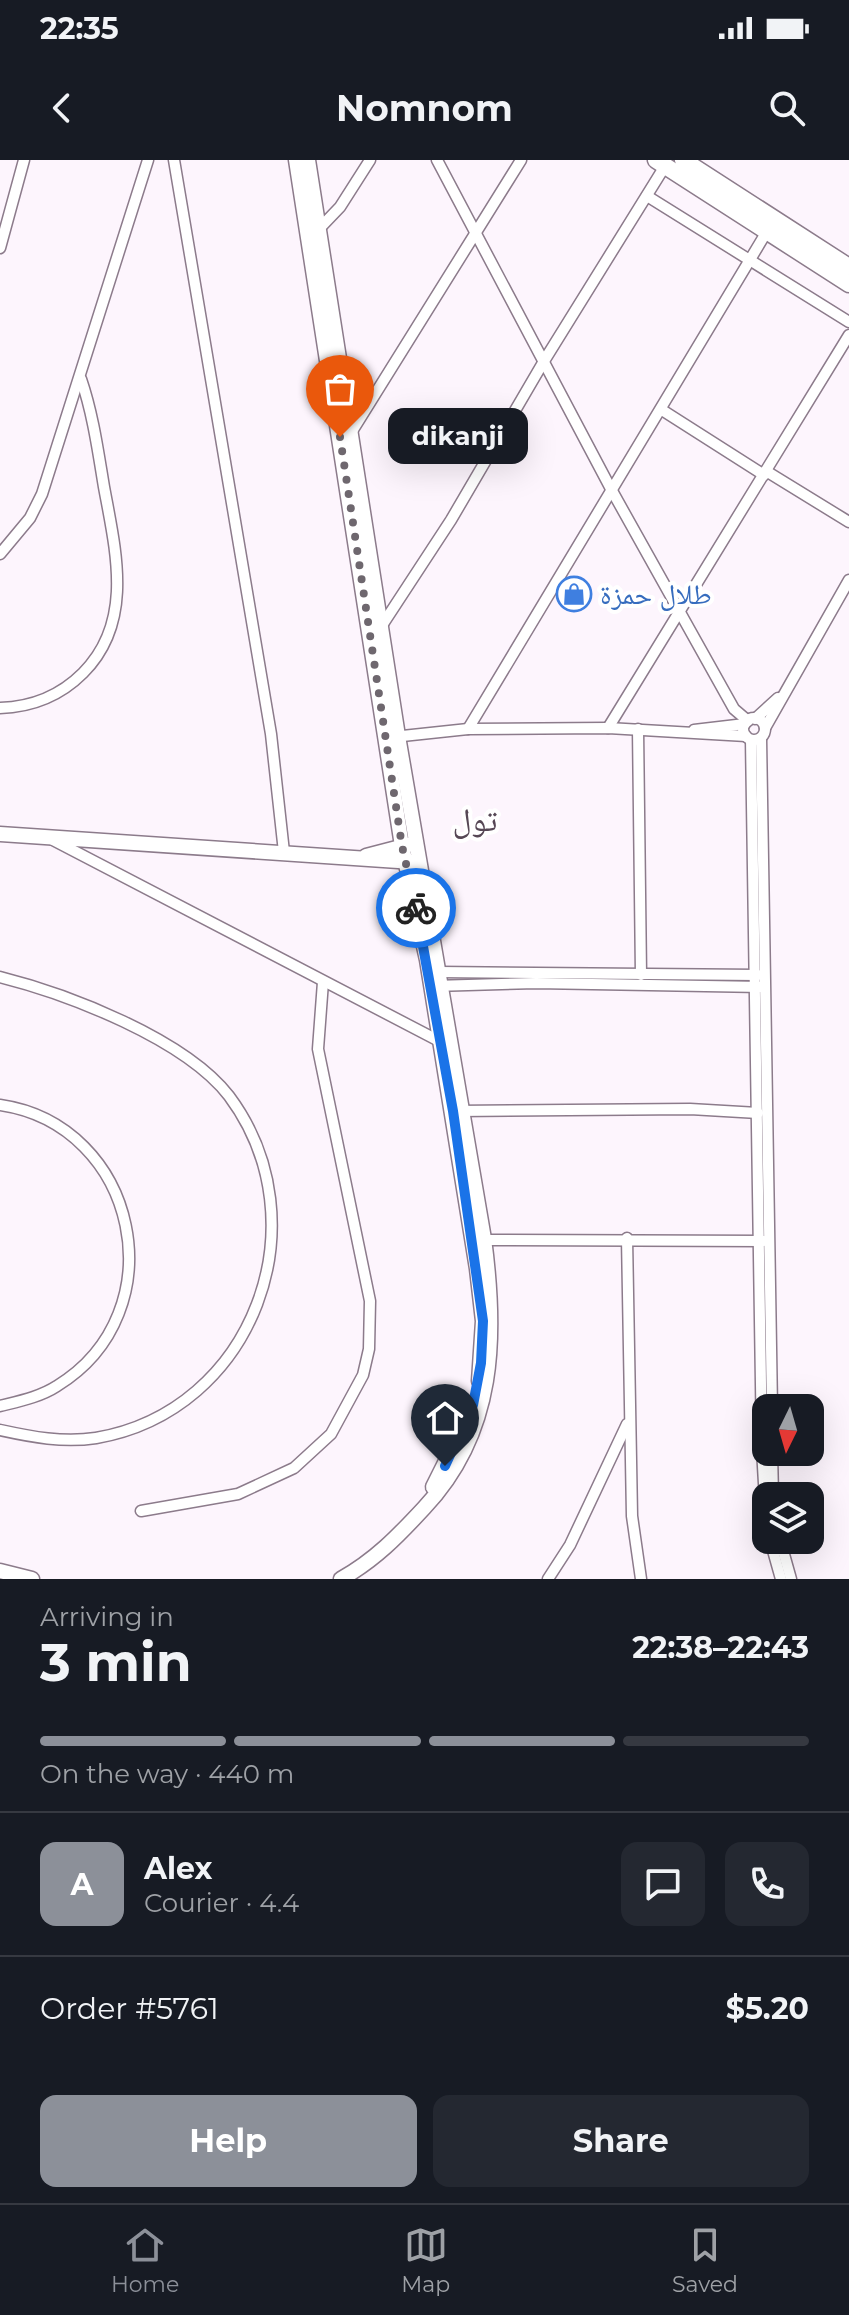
<!DOCTYPE html>
<meta charset="utf-8">
<style>
body{margin:0;font-family:Montserrat,"Noto Naskh Arabic",sans-serif;background:#242831;color:#f1f3f6;height:100vh;display:flex;flex-direction:column;font-size:30px;white-space:nowrap}
*{box-sizing:border-box;margin:0}
p{font-size:26px;color:#9ea1a6}
.icon{flex:none;width:44px;height:44px;fill:none;stroke:currentColor;stroke-width:2;stroke-linecap:round;stroke-linejoin:round}
.map{position:relative;height:1419px;overflow:hidden}
.drawer{display:flex;flex-direction:column;background:#171b24;flex:1}
.drawer>*{flex:none}
.needle{width:52px;rotate:185deg}
.controls{position:absolute;left:752px;top:1234px;display:grid;gap:16px}
.controls a{display:grid;place-items:center;width:72px;height:72px;border-radius:16px;background:#171b24;box-shadow:0 8px 32px #0002;font-size:40px}
.pin{position:absolute;display:grid;place-items:center;width:68px;height:68px;color:#fff;margin:-82px -34px;border-radius:50% 50% 50% 0;rotate:-45deg;box-shadow:0 0 8px #0007}
.pin .icon{rotate:45deg}
.courier{position:absolute;display:grid;place-items:center;width:80px;height:80px;margin:-40px;border:6px solid #1a73e8;border-radius:50%;background:#fff;color:#222;box-shadow:0 2px 10px #0007}
.bubble{position:absolute;height:56px;border-radius:16px;background:#171b24;box-shadow:0 8px 32px #0002;font-size:26px;font-weight:700;line-height:56px;text-align:center}
.overview em{font-style:normal;font-weight:700}
.overview div{display:flex;flex-direction:column-reverse}
.overview{display:flex;align-items:center;justify-content:space-between;height:136px;padding:0 40px}
h1{font-size:52px;font-weight:700;line-height:60px}
.bar{display:grid;grid-template-columns:repeat(4,1fr);gap:12px 8px;align-content:center;height:96px;padding:0 40px}
.bar i{height:10px;border-radius:6px;background:#363941}
.bar .active{background:#8c9099}
.bar p{grid-column:span 4}
.line{display:flex;align-items:center;gap:20px;padding:0 40px;border-top:2px solid #363941}
.line div{flex:1}
.round{display:grid;place-items:center;flex:none;width:84px;height:84px;border-radius:16px;background:#242831}
.action{display:flex;gap:16px;margin-top:auto;padding:16px 40px}
.action a{flex:1;height:92px;border-radius:16px;background:#8c9099;color:#fff;font-size:32px;font-weight:700;line-height:92px;text-align:center}
.action a+a{background:#242831;color:#f1f3f6}
.status{display:flex;justify-content:space-between;align-items:center;height:56px;padding:0 40px;background:#171b24;direction:ltr}
.status svg{height:22px;fill:currentColor}
header{display:flex;justify-content:space-between;align-items:center;height:104px;padding:0 40px;background:#171b24;font-size:36px;font-weight:700}
.tabs{display:flex;justify-content:space-around;align-items:center;height:112px;border-top:2px solid #363941;background:#171b24;font-size:22px;color:#9ea1a6}
.tabs a{display:grid;justify-items:center;gap:4px}
.tabs .active{color:#8c9099}
.map>svg:first-child{display:block}
.lines{fill:none;stroke-linecap:round;stroke-linejoin:round}
.street-casing{stroke:#8c7b8b;stroke-width:13}
.secondary-casing{stroke:#8c7b8b;stroke-width:17}
.primary-casing{stroke:#8c7b8b;stroke-width:19}
.street{stroke:#fff;stroke-width:10}
.secondary{stroke:#fff;stroke-width:14}
.primary{stroke:#fff;stroke-width:16}
.done{stroke:#6e676e;stroke-width:8;stroke-dasharray:0 14.4}
.route{stroke:#1a73e8;stroke-width:10}
.labels{text-anchor:middle;dominant-baseline:central;stroke-width:8;stroke-linejoin:round;paint-order:stroke}
.shop-label{font-size:28px;fill:#366cbe;stroke:#fff;text-anchor:start}
.quarter-label{font-size:32px;fill:#564755;stroke:#fff}
</style>
<div class="status"><b>22:35</b><svg viewBox="0 0 49 12"><path d="M0 12V9h3v3zM5 12V6h3v6zM10 12V3h3v9zM15 12V0h3v12zM26 1h20v11H26zM47 4h2v5h-2z"/></svg></div>
<header><svg class="icon" aria-label="back" viewBox="0 0 24 24"><path d="M15 5l-7 7 7 7"/></svg>Nomnom<svg class="icon" aria-label="search" viewBox="0 0 24 24"><circle cx="10" cy="10" r="6"/><path d="M15 15l6 6"/></svg></header>
<div class="map">
<svg width="849" height="1419" viewBox="0 0 849 1419">
<rect width="100%" height="100%" fill="#fdf5fd"/>
<g class="lines">
<!-- street casing -->
<g class="street-casing">
<g id="street">
<polyline points="174,0 271,574 284,692"/>
<polyline points="437,0 611,329 734,549 748,561"/>
<polyline points="647,36 849,162"/>
<polyline points="317,71 340,47 370,0"/>
<polyline points="0,88 24,0"/>
<polyline points="662,250 764,315"/>
<polyline points="349,276 521,0"/>
<polyline points="766,311 849,362"/>
<polyline points="0,394 30,358 42,334 148,0"/>
<polyline points="379,470 451,360 544,201 665,6"/>
<path d="M0,548C32,547 60,536 83,513C134,462 116,392 104,327C98,291 93,254 81,219"/>
<circle cx="754" cy="569" r="11"/>
<polyline points="755,559 778,538"/>
<polyline points="608,568 849,175"/>
<polyline points="765,568 849,420"/>
<polyline points="468,569 769,68"/>
<polyline points="638,569 641,815"/>
<polyline points="694,570 745,564"/>
<polyline points="393,577 468,569 608,568 746,576"/>
<polyline points="761,578 772,1248"/>
<polyline points="751,580 762,1289 766,1358"/>
<polyline points="53,680 441,882"/>
<polyline points="439,812 758,815"/>
<path d="M0,817C68,834 185,879 229,936C323,1062 254,1251 96,1278C63,1283 32,1277 0,1270"/>
<polyline points="434,826 536,823 762,827"/>
<path d="M0,945C138,965 178,1152 57,1226C40,1237 20,1241 0,1246"/>
<polyline points="456,951 690,949 758,953"/>
<polyline points="627,1078 632,1356 641,1419"/>
<polyline points="480,1080 764,1081"/>
<polyline points="772,1292 773,1336"/>
<polyline points="141,1351 238,1334 294,1308 331,1274 363,1215 369,1189 370,1141 318,889 323,822"/>
<polyline points="770,1380 781,1419"/>
<polyline points="780,1380 791,1419"/>
<polyline points="548,1419 570,1385 627,1264"/>
</g>
</g>
<!-- secondary casing -->
<g class="secondary-casing">
<g id="secondary">
<polyline points="296,0 402,686 427,800 477,1109 483,1161 479,1221"/>
<path d="M308,0L398,576L484,1079C497,1176 496,1272 424,1348C398,1376 375,1400 341,1419"/>
<polyline points="0,674 413,702"/>
<polyline points="366,696 412,684"/>
<polyline points="433,1327 470,1253"/>
<polyline points="0,1411 32,1419"/>
</g>
</g>
<!-- primary casing -->
<g class="primary-casing">
<g id="primary">
<polyline points="656,0 849,124"/>
<polyline points="683,0 849,107"/>
</g>
</g>
<!-- street -->
<use href="#street" class="street"/>
<!-- secondary -->
<use href="#secondary" class="secondary"/>
<!-- primary -->
<use href="#primary" class="primary"/>
</g>
<g class="lines">
<!-- done -->
<polyline class="done" points="340,277 402,686 416,748"/>
<!-- route -->
<polyline class="route" points="416,748 453,951 483,1161 481,1203 473,1245 445,1306"/>
</g>
<!-- icons -->
<defs>
<g id="shop-ring" transform="scale(1.8)"><circle r="9.5" fill="#fff" stroke="#3f7fe0" stroke-width="1.5"/><path d="M-5-2.5h2.3a2.7 3.5 0 0 1 5.4 0H5L5.5 6h-11ZM-1.5-2.5h3a1.5 2.3 0 0 0-3 0Z" fill="#3f7fe0"/></g>
</defs>
<g fill-rule="evenodd">
<use href="#shop-ring" x="574" y="434"/>
</g>
<g class="labels">
<!-- shop labels -->
<g class="shop-label">
<text x="600" y="434">طلال حمزة</text>
</g>
<!-- quarter labels -->
<g class="quarter-label">
<text x="475" y="659">تول</text>
</g>
</g>
</svg>
<div class="controls">
<a><svg class="needle" viewBox="-14 -14 28 28"><path d="M0-13l5 13h-10z" fill="#e53935"/><path d="M0 13l5-13h-10z" fill="#9ea1a6"/></svg></a>
<a><svg class="icon" aria-label="layers" viewBox="0 0 24 24"><path d="M12 4l9 5-9 5-9-5zM3 14l9 5 9-5"/></svg></a>
</div>
<div class="pin" style="left:340px;top:277px;background:#ea580c"><svg class="icon" aria-label="bag" viewBox="0 0 24 24"><path d="M5 8h14l-1 12H6zM9 8a3 3 0 0 1 6 0"/></svg></div>
<div class="pin" style="left:445px;top:1306px;background:#1f2937"><svg class="icon" aria-label="home" viewBox="0 0 24 24"><path d="M3 11l9-7 9 7M6 9v11h12V9"/></svg></div>
<div class="courier" style="left:416px;top:748px"><svg class="icon" aria-label="bike" viewBox="0 0 24 24"><circle cx="6" cy="16" r="4"/><circle cx="18" cy="16" r="4"/><path d="M6 16l4-8h5l3 8M10 8l3 8H6M13 5h3"/></svg></div>
<div class="bubble" style="left:388px;top:248px;width:140px">dikanji</div>
</div>
<section class="drawer">
<div class="overview"><div><h1>3 min</h1><p>Arriving in</p></div><em>22:38–22:43</em></div>
<div class="bar"><i class="active"></i><i class="active"></i><i class="active"></i><i></i><p>On the way · 440 m</p></div>
<div class="line" style="height:144px"><b class="round" style="background:#8c9099;color:#fff">A</b><div><b>Alex</b><p>Courier · 4.4</p></div><a class="round"><svg class="icon" aria-label="chat" viewBox="0 0 24 24"><path d="M4 5h16v11H9l-5 4z"/></svg></a><a class="round"><svg class="icon" aria-label="phone" viewBox="0 0 24 24"><path d="M5 4h4l2 5-3 2q2 4 5 5l2-3 5 2v4C11 20 4 13 5 4z"/></svg></a></div>
<div class="line" style="height:104px"><div>Order #5761</div><b>$5.20</b></div>
<div class="action"><a>Help</a><a>Share</a></div>
</section>
<nav class="tabs">
<a class="active"><svg class="icon" aria-label="home" viewBox="0 0 24 24"><path d="M3 11l9-7 9 7M6 9v11h12V9"/></svg>Home</a>
<a><svg class="icon" aria-label="map" viewBox="0 0 24 24"><path d="M3 6l6-2 6 2 6-2v14l-6 2-6-2-6 2zM9 4v14M15 6v14"/></svg>Map</a>
<a><svg class="icon" aria-label="saved" viewBox="0 0 24 24"><path d="M7 4h10v16l-5-4-5 4z"/></svg>Saved</a>
</nav>
